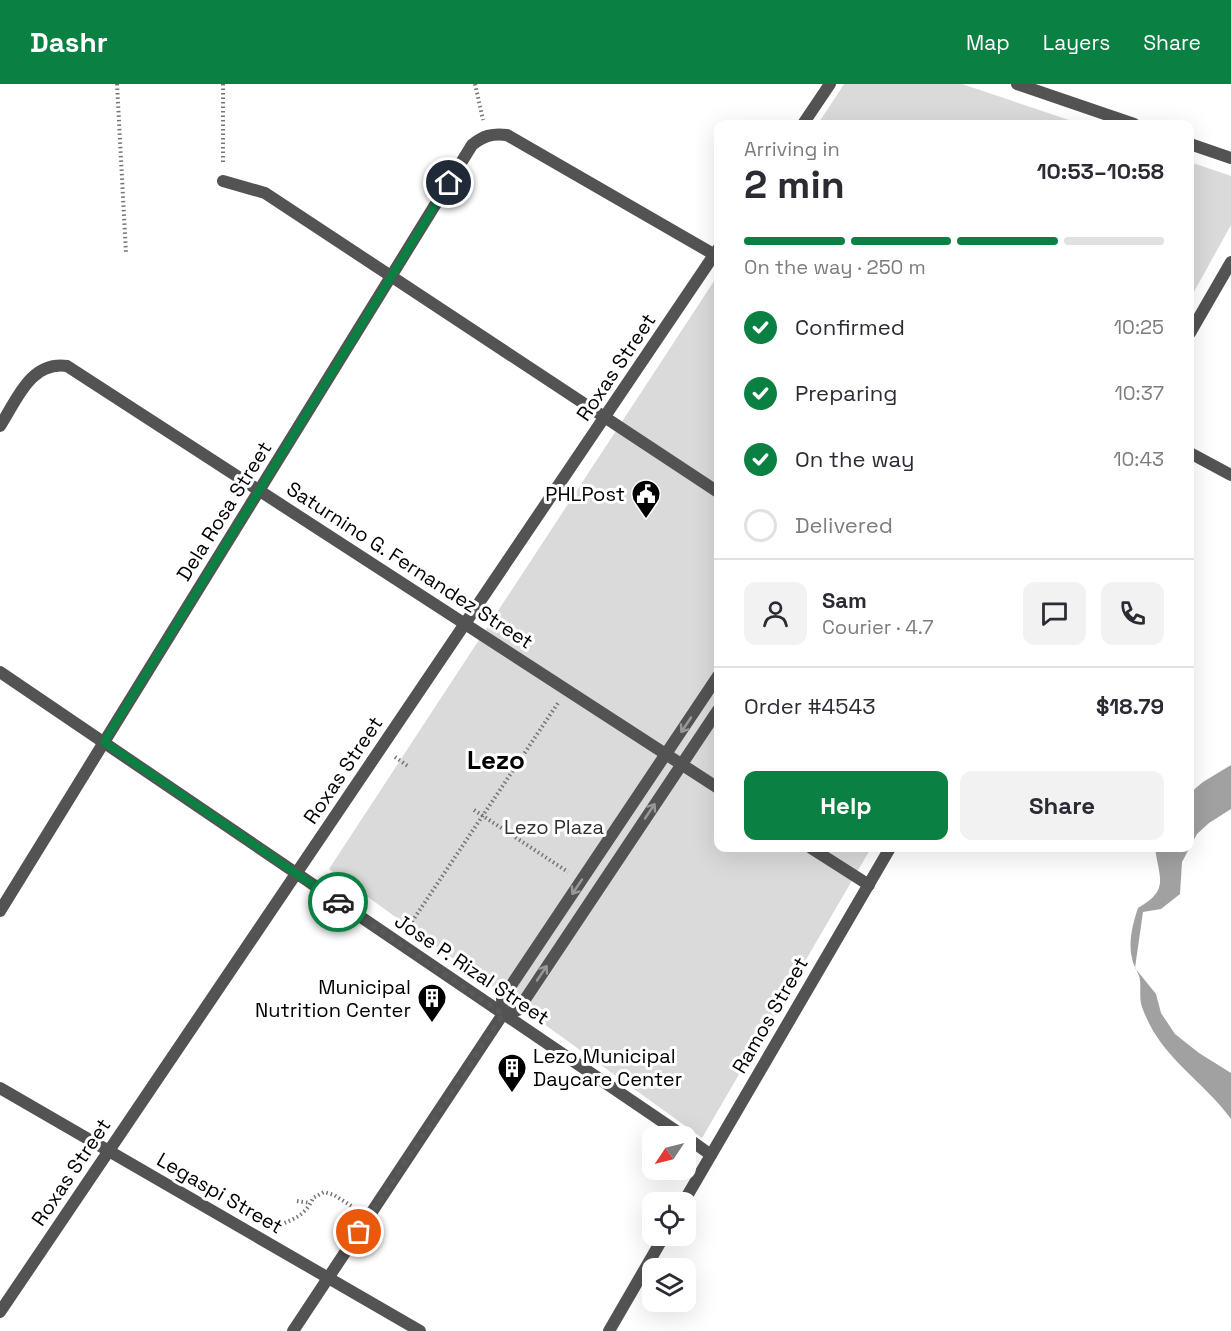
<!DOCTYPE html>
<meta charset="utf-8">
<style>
body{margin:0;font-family:"Space Grotesk",sans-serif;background:#f2f2f3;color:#2b2b33;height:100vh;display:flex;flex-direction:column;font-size:22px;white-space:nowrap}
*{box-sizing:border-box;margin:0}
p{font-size:20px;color:#7c7c81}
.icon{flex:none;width:33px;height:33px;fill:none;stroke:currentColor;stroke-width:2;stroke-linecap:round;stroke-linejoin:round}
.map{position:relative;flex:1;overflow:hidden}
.details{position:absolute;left:714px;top:36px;width:480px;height:732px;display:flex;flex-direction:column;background:#fff;border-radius:12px;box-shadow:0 6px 24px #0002}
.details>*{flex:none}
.needle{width:39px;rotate:235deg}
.fabs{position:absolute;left:642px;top:1042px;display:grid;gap:12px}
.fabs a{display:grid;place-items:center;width:54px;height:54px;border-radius:12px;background:#fff;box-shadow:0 6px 24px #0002;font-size:30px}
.pin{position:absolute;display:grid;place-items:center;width:51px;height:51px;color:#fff;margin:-26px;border:3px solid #fff;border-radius:50%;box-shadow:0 2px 6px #0007}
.courier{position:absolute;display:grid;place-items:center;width:60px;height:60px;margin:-30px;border:4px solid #0b8043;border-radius:50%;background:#fff;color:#222;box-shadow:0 2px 8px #0007}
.overview em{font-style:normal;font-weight:800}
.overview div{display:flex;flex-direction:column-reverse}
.overview{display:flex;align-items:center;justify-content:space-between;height:102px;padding:0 30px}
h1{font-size:39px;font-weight:800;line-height:45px}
.bar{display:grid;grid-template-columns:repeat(4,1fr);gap:9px 6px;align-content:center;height:72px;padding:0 30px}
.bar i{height:8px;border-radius:4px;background:#e1e1e2}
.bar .current{background:#0b8043}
.bar p{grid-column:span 4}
.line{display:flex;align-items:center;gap:15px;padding:0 30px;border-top:2px solid #e1e1e2}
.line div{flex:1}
.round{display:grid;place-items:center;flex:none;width:63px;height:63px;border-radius:12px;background:#f2f2f3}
ol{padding:0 30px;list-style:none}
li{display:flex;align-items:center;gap:18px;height:66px}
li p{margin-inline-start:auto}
li .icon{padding:6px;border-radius:50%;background:#0b8043;color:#fff;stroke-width:4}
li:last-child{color:#7c7c81}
li i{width:33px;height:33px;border:3px solid #e1e1e2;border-radius:50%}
.primary-button{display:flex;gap:12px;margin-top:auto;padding:12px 30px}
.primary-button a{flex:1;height:69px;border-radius:12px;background:#0b8043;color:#fff;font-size:24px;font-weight:800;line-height:69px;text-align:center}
.primary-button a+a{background:#f2f2f3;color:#2b2b33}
header{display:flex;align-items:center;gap:36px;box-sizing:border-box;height:84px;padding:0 30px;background:#0b8043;color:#fff}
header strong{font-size:28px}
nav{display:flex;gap:33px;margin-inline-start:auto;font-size:21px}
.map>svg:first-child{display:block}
.green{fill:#dadada}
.water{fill:#a1a1a1}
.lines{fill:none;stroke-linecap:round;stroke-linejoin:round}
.path{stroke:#757575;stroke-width:4;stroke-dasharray:1.5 3;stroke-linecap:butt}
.service{stroke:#535353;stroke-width:12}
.minor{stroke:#535353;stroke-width:12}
.oneway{stroke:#989898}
.done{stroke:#595959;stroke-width:6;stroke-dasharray:0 10.8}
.route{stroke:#0b8043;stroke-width:8}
.labels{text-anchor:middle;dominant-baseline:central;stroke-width:6;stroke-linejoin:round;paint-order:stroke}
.street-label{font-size:20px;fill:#000;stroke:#fff}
.poi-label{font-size:20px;fill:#000;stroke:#fff;text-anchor:end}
.park-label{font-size:20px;fill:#313131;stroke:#fff}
.district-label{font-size:26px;font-weight:bold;fill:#000;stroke:#fff}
</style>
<header>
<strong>Dashr</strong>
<nav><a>Map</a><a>Layers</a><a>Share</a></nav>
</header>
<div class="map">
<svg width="1231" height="1247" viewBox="0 0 1231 1247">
<rect width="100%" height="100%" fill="#fff"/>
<!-- green -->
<g class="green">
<polygon points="844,0 962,0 1081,40 818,40"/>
<polygon points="1190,78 1231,92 1231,141 1190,215"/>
<polygon points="718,191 718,764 871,764 702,1054 329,785"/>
</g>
<!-- water -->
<path class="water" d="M1231,681V725L1209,739L1197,750L1182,778L1180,810L1161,825L1143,828L1135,884L1156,910L1161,929L1175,950L1199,969L1231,989V1035C1201,994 1160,974 1142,923C1139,915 1141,905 1140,896C1139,888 1133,882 1132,874C1128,858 1133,839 1138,824C1170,806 1159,794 1155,764H1190V709L1203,698Z"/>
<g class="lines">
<!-- path -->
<g class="path">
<polyline points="117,0 126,169"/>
<polyline points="223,0 223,81"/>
<polyline points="475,0 483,36"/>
<polyline points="395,673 409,683"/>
<polyline points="474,726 568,788"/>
<polyline points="407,845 558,619"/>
<polyline points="297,1117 310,1119"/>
<path d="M276,1142C293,1136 306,1131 313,1114L324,1108L334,1111L353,1123"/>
</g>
<!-- service -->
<g class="service">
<polyline points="1190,369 1231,391"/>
<polyline points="718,592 502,915 503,930 518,926 718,626"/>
</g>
<!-- minor -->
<g class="minor">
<polyline points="1017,0 1134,40"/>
<polyline points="803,40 830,0"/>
<polyline points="1190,60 1231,74"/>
<polyline points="223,97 265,109 718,408"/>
<polyline points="1190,249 1231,178"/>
<path d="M0,342C17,316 30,277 67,282L718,704"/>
<polyline points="0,588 685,1053"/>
<polyline points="811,764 869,801"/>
<path d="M0,827L472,61C483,52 492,49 507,51L715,171"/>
<polyline points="0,1004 420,1247"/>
<polyline points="686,1053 711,1071"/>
<polyline points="683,1119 890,764"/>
<polyline points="0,1228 718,165"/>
<polyline points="293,1247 503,930"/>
<polyline points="609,1247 664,1152"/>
</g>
</g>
<!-- one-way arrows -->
<defs><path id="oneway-shaft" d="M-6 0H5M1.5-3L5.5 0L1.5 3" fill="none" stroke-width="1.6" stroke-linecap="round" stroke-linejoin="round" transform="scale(1.5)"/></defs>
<g class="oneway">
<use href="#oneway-shaft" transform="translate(686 641) rotate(124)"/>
<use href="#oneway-shaft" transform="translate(650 727) rotate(-56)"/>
<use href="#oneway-shaft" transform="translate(577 803) rotate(124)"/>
<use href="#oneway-shaft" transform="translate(542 889) rotate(-56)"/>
</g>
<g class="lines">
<!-- done -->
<polyline class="done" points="338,818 503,930 359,1148"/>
<!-- route -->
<polyline class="route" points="338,818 104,658 449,99"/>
</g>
<!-- icons -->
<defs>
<g id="civic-pin" transform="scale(1.5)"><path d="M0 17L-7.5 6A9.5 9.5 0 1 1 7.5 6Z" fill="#000" stroke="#fff"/><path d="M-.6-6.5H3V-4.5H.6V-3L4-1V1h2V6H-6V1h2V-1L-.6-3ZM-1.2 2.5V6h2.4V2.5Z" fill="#fff"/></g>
<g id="building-pin" transform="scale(1.5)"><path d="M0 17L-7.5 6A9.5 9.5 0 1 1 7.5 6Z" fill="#000" stroke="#fff"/><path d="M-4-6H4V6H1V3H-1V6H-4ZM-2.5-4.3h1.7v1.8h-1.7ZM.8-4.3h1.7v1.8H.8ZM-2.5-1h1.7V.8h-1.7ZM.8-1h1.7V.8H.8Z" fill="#fff"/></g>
</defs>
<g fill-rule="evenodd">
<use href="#civic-pin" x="646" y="410"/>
<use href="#building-pin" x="432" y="914"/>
<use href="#building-pin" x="512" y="984"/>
</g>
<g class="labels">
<!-- street labels -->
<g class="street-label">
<text transform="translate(616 283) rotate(-56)">Roxas Street</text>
<text transform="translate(224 427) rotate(-58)">Dela Rosa Street</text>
<text transform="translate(410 481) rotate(33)">Saturnino G. Fernandez Street</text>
<text transform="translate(343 686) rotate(-56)">Roxas Street</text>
<text transform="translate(472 885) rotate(34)">Jose P. Rizal Street</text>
<text transform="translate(770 931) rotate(-60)">Ramos Street</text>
<text transform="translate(71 1088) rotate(-56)">Roxas Street</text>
<text transform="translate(220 1109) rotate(30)">Legaspi Street</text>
</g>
<!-- poi labels -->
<g class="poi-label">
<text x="625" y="410">PHLPost</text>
<text x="411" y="903">Municipal<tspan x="411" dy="23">Nutrition Center</tspan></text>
<text x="533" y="972" text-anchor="start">Lezo Municipal<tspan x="533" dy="23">Daycare Center</tspan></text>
</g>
<!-- park labels -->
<g class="park-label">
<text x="554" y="743">Lezo Plaza</text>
</g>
<!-- district labels -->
<g class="district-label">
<text x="496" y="676">Lezo</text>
</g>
</g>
</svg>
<div class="fabs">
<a><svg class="needle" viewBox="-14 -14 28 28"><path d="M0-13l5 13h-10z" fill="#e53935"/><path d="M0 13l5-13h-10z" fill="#7c7c81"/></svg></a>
<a><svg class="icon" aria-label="locate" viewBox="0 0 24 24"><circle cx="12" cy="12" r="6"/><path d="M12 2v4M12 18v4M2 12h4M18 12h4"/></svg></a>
<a><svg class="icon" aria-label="layers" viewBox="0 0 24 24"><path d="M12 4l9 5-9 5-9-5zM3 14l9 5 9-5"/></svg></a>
</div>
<div class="pin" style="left:359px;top:1148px;background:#ea580c"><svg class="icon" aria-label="bag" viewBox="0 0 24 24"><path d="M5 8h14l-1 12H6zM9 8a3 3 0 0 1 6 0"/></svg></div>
<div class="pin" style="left:449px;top:99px;background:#1f2937"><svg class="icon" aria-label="home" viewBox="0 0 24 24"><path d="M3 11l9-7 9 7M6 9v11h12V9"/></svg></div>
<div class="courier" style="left:338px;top:818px"><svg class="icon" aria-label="car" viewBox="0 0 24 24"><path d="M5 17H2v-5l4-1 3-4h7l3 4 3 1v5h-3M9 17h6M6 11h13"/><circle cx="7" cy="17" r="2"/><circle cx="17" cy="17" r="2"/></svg></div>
<section class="details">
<div class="overview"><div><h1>2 min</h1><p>Arriving in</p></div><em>10:53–10:58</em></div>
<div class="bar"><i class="current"></i><i class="current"></i><i class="current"></i><i></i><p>On the way · 250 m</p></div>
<ol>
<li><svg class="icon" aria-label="check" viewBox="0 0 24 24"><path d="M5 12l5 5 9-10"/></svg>Confirmed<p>10:25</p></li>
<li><svg class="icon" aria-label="check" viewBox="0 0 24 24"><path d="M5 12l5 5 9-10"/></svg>Preparing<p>10:37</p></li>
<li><svg class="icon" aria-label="check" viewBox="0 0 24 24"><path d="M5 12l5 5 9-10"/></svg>On the way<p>10:43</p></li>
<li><i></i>Delivered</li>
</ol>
<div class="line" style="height:108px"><a class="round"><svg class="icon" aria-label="person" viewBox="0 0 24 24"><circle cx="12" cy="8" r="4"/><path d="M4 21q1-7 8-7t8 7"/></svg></a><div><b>Sam</b><p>Courier · 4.7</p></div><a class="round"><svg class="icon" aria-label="chat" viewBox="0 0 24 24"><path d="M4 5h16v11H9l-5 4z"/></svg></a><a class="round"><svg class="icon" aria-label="phone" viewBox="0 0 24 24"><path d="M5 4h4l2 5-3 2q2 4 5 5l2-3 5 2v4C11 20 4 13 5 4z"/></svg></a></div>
<div class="line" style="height:78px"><div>Order #4543</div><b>$18.79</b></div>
<div class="primary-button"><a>Help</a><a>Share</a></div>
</section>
</div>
